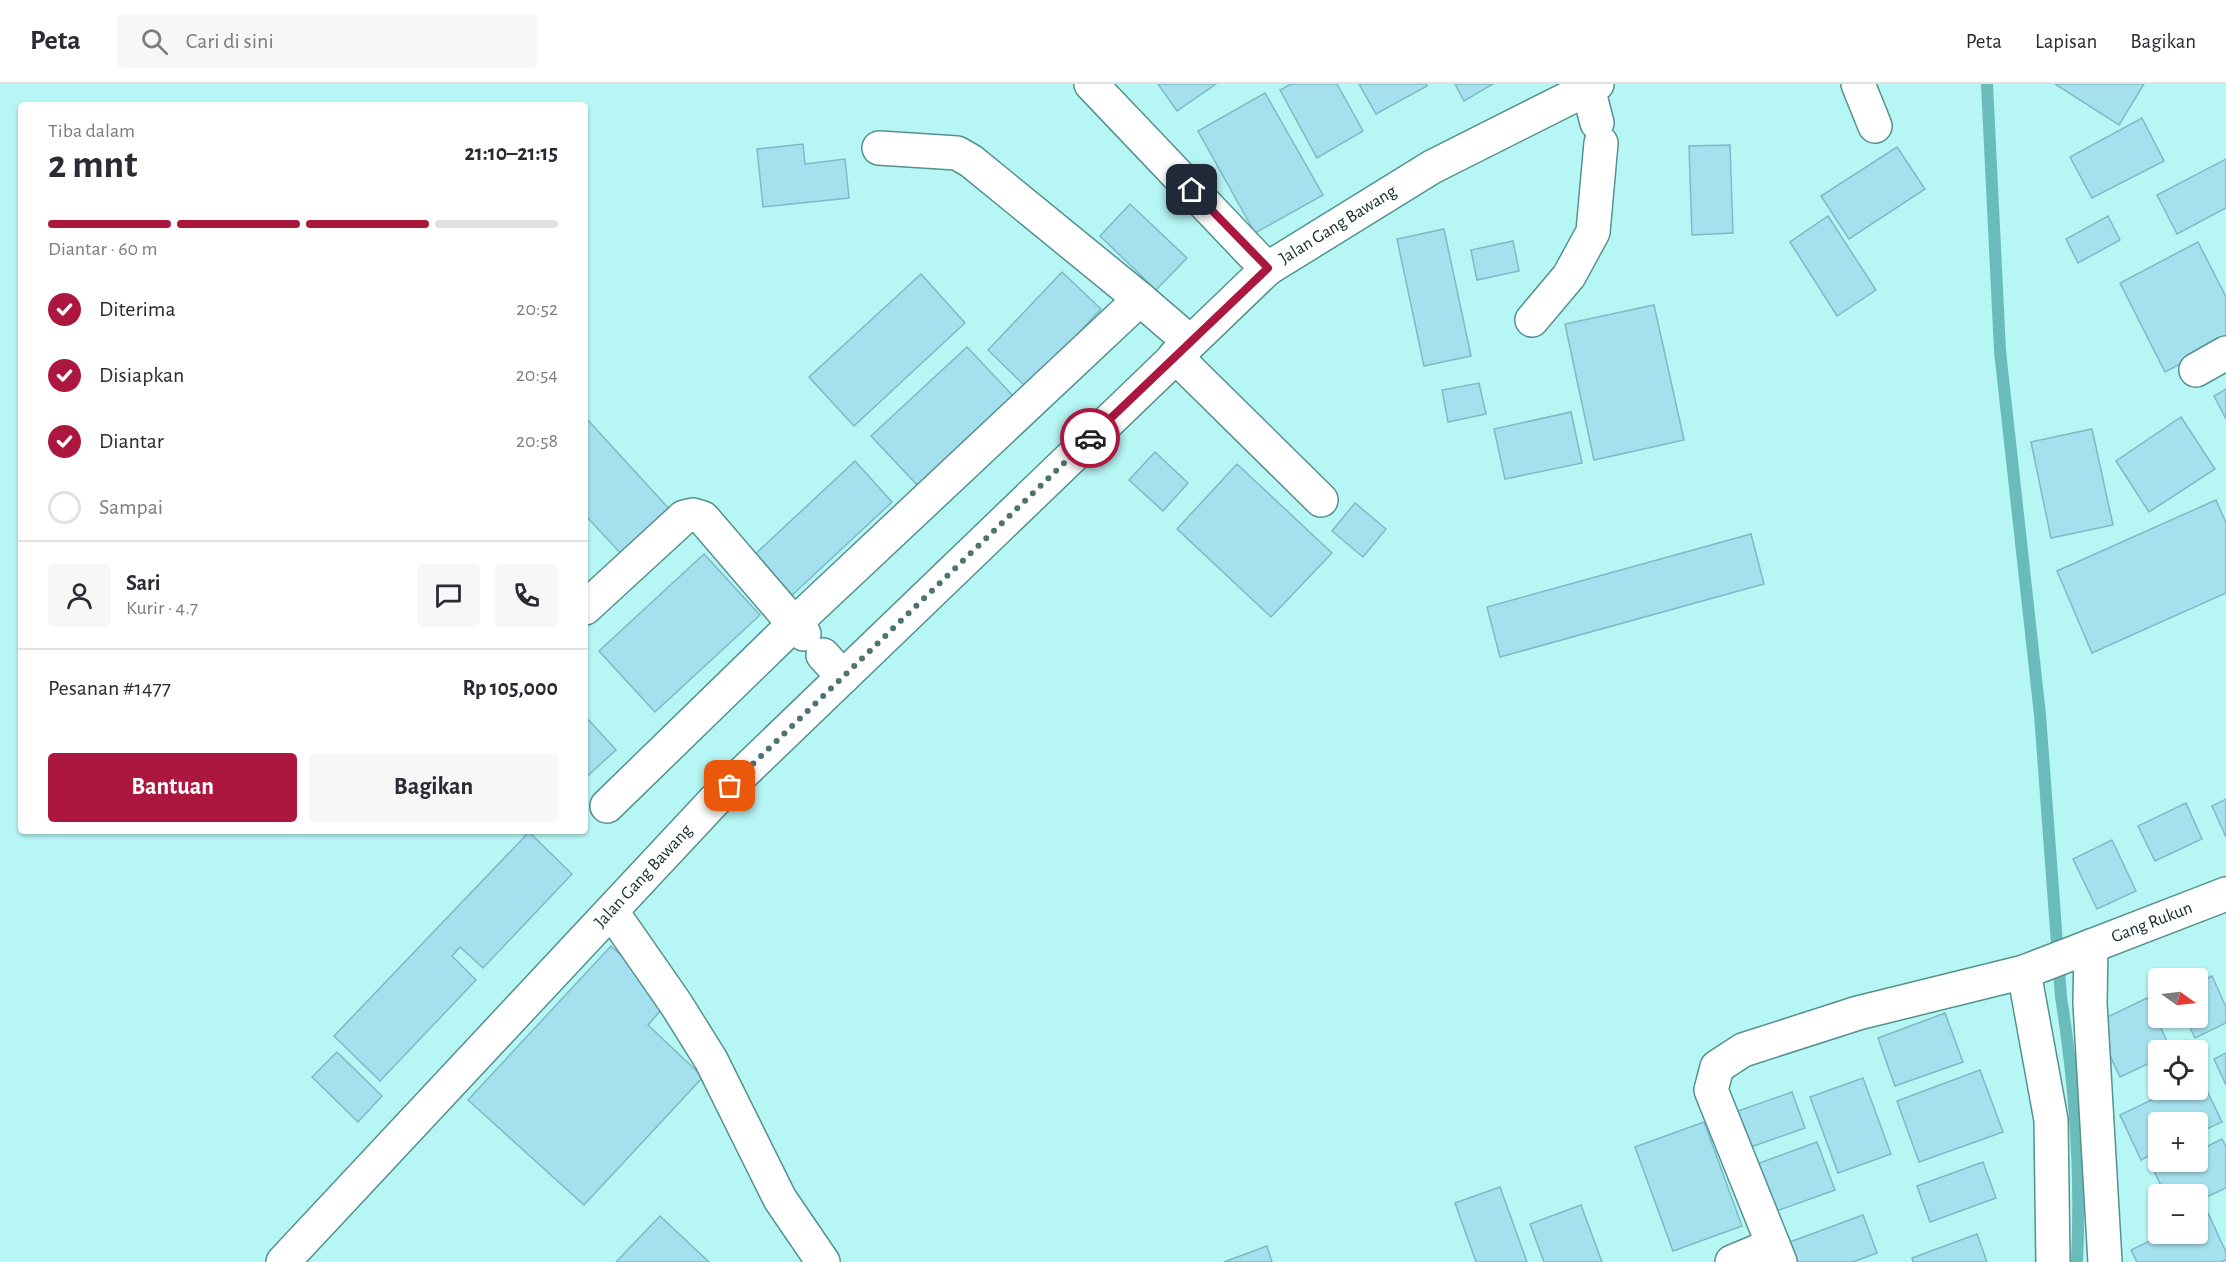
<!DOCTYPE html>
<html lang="id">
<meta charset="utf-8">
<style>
body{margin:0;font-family:"Alegreya Sans",sans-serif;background:#f7f7f7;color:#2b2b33;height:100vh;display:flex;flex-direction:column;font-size:22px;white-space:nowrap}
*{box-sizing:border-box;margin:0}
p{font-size:20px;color:#7c7c81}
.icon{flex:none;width:33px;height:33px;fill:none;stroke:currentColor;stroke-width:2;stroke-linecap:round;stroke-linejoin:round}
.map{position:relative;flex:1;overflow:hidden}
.sheet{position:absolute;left:18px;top:18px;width:570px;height:732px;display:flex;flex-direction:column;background:#fff;border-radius:6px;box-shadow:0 2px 4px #0004}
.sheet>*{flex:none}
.needle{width:39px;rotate:104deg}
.fabs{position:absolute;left:2148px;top:884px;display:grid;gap:12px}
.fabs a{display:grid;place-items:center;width:60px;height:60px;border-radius:6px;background:#fff;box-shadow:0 2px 4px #0004;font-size:30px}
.pin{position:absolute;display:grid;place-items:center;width:51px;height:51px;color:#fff;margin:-26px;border-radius:12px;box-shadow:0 3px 9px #0006}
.courier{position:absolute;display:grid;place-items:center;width:60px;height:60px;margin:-30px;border:4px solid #ac1740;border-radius:50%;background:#fff;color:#222;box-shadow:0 2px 8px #0007}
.overview em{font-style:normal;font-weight:700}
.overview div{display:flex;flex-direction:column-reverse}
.overview{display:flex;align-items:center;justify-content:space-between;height:102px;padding:0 30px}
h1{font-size:39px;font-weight:700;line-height:45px}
.bar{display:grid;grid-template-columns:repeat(4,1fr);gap:9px 6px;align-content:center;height:72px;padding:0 30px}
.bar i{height:8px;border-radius:4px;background:#e1e1e2}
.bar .on{background:#ac1740}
.bar p{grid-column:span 4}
.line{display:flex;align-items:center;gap:15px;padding:0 30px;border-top:2px solid #e1e1e2}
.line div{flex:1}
.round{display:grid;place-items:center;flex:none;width:63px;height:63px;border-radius:6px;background:#f7f7f7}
ol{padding:0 30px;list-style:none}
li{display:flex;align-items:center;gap:18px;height:66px}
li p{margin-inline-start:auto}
li .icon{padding:6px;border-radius:50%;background:#ac1740;color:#fff;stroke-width:4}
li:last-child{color:#7c7c81}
li i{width:33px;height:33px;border:3px solid #e1e1e2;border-radius:50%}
.cta{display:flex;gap:12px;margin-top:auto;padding:12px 30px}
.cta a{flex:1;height:69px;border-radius:6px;background:#ac1740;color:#fff;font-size:24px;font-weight:700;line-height:69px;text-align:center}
.cta a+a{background:#f7f7f7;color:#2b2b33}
header{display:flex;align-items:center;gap:36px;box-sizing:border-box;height:84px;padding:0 30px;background:#fff;border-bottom:2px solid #e1e1e2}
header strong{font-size:28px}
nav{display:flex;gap:33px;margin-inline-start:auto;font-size:21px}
.search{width:420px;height:54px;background:#f7f7f7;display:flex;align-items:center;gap:15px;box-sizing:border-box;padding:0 21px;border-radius:6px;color:#7c7c81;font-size:22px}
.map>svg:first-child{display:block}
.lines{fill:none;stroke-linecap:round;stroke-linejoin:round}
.stream{stroke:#69bcba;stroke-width:12}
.building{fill:#a4e0ed;stroke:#7eb9c6;stroke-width:1.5}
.minor-casing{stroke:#54918f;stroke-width:36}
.minor{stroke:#fff;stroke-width:33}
.done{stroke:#4d7373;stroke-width:6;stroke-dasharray:0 10.8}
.route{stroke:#ac1740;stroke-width:8}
.labels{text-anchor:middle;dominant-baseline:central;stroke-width:6;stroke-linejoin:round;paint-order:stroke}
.street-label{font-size:18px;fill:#142d2d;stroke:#d9fefc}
</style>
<header>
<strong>Peta</strong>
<div class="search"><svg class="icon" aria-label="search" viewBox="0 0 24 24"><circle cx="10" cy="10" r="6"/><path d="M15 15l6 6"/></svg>Cari di sini</div>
<nav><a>Peta</a><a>Lapisan</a><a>Bagikan</a></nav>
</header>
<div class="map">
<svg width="2226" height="1178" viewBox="0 0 2226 1178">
<rect width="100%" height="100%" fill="#b6f6f4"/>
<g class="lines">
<!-- stream -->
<path class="stream" d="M1987,0L2000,267L2040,631L2061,913C2075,1000 2081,1091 2077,1178"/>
</g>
<!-- building -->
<g class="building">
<polygon points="1158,0 1216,0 1177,27"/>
<polygon points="1291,0 1337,0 1363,47 1317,74 1280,6"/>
<polygon points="1359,0 1426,0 1427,2 1376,30"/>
<polygon points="1455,0 1493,0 1464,17"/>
<polygon points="2055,0 2144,0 2119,41"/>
<polygon points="1265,9 1323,111 1255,149 1198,47"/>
<polygon points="2142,34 2164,77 2092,114 2070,73"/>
<polygon points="803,60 805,80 845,75 849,114 763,123 757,65"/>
<polygon points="1730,61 1733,149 1692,151 1689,62"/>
<polygon points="1897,63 1925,105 1849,155 1821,112"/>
<polygon points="2226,75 2226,124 2177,150 2157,111"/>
<polygon points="1130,120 1187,174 1156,206 1100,152"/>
<polygon points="1828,132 1876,206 1837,232 1790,158"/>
<polygon points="2108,132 2120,156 2078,179 2066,155"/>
<polygon points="1444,145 1471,272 1424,282 1397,155"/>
<polygon points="1513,157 1519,187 1477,196 1471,166"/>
<polygon points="2198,158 2226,213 2226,256 2165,288 2120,199"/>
<polygon points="1062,188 1101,225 1027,304 988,266"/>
<polygon points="921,190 965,239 854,342 809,293"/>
<polygon points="1654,221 1684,356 1594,376 1565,240"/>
<polygon points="967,263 1015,314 919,403 871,352"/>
<polygon points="1479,299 1486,330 1448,338 1442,306"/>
<polygon points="2226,305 2226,335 2214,312"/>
<polygon points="1571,328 1582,379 1505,395 1494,345"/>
<polygon points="585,333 673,429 625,474 585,431"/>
<polygon points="2181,333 2215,385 2149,428 2116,377"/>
<polygon points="2092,345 2113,441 2051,454 2031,358"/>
<polygon points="1155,368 1188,399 1163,427 1129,396"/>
<polygon points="855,377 892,418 788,515 751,474"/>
<polygon points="1237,380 1332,469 1271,533 1177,445"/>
<polygon points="2216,416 2226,439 2226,509 2092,569 2057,487"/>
<polygon points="1355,419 1386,445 1363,473 1332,447"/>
<polygon points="1751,450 1764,500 1500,573 1487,523"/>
<polygon points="704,470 760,531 655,628 599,567"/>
<polygon points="585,632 616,666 585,694"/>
<polygon points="2226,715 2226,753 2212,722"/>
<polygon points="2186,719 2202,755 2155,777 2138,742"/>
<polygon points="529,748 572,790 483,884 460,863 452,872 476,896 380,997 334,952"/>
<polygon points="2112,756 2136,807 2097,825 2073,775"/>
<polygon points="611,862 669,917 648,941 703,993 584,1121 468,1016"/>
<polygon points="2212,892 2226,923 2226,939 2195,954 2185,933 2198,933 2198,899"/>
<polygon points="2147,914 2171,966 2158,966 2158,975 2120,993 2095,939"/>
<polygon points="1945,929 1963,978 1895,1002 1878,954"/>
<polygon points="337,968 382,1012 358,1038 312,993"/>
<polygon points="2226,969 2226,1001 2214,975"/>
<polygon points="1980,986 2003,1048 1919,1078 1897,1017"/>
<polygon points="2200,992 2222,1038 2198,1049 2198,1038 2158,1038 2158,1067 2141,1076 2120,1031 2174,1005 2198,1005 2198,994"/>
<polygon points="1863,994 1891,1070 1838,1089 1810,1013"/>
<polygon points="1792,1008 1805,1044 1751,1063 1738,1027"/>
<polygon points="1704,1038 1742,1142 1673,1167 1635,1063"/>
<polygon points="2222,1055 2226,1063 2226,1104 2198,1117 2198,1110 2165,1110 2154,1087 2176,1077 2198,1077 2198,1067"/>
<polygon points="1817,1058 1835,1106 1774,1128 1757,1080"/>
<polygon points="1983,1078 1996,1114 1930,1138 1917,1102"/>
<polygon points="1500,1103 1527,1178 1476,1178 1455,1119"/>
<polygon points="1581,1121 1602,1178 1544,1178 1530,1140"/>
<polygon points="2208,1129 2226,1168 2226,1176 2221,1178 2137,1178 2131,1166 2166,1149 2198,1149 2198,1134"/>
<polygon points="1863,1131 1877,1169 1853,1178 1794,1178 1787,1159"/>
<polygon points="660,1132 709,1178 616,1178"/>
<polygon points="1977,1150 1987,1178 1913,1178 1912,1174"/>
<polygon points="1267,1162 1272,1178 1224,1178"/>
</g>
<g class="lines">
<!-- minor casing -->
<g class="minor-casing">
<g id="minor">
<polyline points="1091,0 1267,185"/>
<polyline points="1858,0 1875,42"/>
<polyline points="1588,4 1597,39"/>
<polyline points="879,64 957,69 971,77 1140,215"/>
<polyline points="1532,236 1569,192 1593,148 1601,59"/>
<polyline points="1175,272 1321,416"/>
<polyline points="2196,286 2226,269"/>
<polyline points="585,524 684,433 693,431 703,434 794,540 607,722"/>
<polyline points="804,550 794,540 1140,215 1190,258"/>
<polyline points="823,571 843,593"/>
<polyline points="612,828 676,920 711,976 780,1115 823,1178"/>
<polyline points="2091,862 2090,919 2105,1178"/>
<polyline points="2024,888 2051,1036 2053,1178"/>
<path id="s1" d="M283,1178L714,717L1267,185L1432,83L1597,0"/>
<polyline points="1732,1178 1773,1161"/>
<path id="s2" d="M1780,1178L1711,1006L1717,983L1743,966L1858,929L2024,888L2226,810"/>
</g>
</g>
<!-- minor -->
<use href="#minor" class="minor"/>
</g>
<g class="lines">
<!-- done -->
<polyline class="done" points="730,702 1090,354"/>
<!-- route -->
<polyline class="route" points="1090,354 1268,184 1192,106"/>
</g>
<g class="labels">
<!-- street labels -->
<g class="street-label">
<text stroke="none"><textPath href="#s1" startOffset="1482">Jalan Gang Bawang</textPath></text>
<text stroke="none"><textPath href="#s1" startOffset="528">Jalan Gang Bawang</textPath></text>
<text stroke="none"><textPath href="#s2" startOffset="669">Gang Rukun</textPath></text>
</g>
</g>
</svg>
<div class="fabs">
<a><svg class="needle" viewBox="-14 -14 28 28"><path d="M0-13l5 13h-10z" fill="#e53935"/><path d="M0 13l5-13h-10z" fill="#7c7c81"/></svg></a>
<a><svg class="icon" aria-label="locate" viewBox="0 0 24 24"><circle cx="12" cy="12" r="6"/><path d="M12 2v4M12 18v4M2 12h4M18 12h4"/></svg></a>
<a>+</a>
<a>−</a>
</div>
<div class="pin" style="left:730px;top:702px;background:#ea580c"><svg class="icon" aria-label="bag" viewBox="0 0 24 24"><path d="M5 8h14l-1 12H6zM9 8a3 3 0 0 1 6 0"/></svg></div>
<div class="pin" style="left:1192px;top:106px;background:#1f2937"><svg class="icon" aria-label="home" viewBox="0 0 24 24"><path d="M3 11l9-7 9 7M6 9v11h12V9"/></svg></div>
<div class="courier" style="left:1090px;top:354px"><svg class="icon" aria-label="car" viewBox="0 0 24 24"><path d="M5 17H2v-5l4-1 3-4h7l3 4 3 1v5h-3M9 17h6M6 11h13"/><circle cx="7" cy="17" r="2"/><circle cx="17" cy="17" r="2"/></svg></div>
<section class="sheet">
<div class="overview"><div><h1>2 mnt</h1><p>Tiba dalam</p></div><em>21:10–21:15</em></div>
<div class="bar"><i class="on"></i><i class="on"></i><i class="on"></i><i></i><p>Diantar · 60 m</p></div>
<ol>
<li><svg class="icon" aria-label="check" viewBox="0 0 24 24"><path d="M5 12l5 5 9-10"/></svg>Diterima<p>20:52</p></li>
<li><svg class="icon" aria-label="check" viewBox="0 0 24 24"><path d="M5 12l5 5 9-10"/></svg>Disiapkan<p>20:54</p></li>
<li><svg class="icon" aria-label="check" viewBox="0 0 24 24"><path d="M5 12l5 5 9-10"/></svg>Diantar<p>20:58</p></li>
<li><i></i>Sampai</li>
</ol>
<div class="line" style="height:108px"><a class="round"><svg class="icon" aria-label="person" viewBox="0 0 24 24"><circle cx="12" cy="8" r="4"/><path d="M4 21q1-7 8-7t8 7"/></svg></a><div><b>Sari</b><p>Kurir · 4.7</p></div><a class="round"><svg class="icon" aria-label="chat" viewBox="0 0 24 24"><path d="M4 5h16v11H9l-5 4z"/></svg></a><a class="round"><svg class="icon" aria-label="phone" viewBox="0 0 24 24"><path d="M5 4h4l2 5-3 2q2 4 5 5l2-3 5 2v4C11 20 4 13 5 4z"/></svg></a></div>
<div class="line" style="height:78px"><div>Pesanan #1477</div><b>Rp 105,000</b></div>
<div class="cta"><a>Bantuan</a><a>Bagikan</a></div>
</section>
</div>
